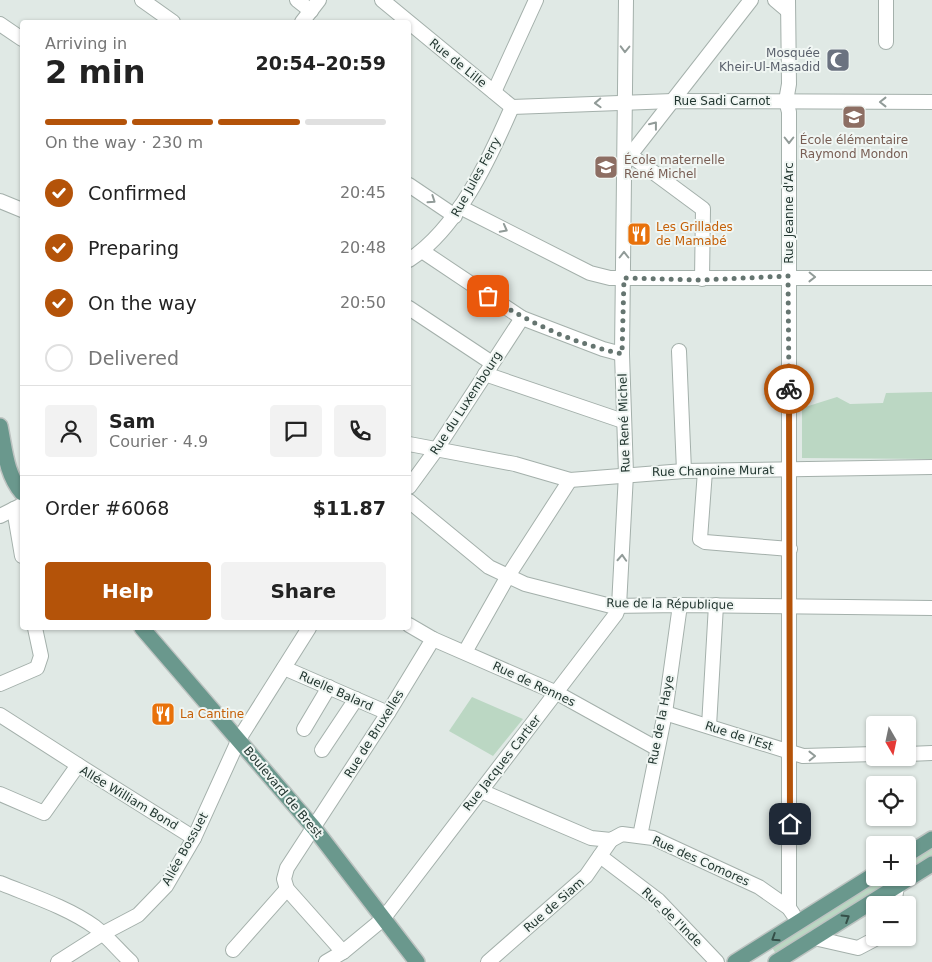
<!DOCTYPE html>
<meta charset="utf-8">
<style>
body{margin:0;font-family:"DejaVu Sans",sans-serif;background:#f2f2f2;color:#222;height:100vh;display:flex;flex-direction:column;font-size:19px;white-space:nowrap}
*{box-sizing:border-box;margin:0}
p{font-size:16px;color:#767676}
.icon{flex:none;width:28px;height:28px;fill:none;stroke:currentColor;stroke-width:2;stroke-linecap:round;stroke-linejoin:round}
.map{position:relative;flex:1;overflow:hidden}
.drawer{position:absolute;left:20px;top:20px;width:391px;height:610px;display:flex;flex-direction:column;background:#fff;border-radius:5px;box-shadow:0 1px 4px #0004}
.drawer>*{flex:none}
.needle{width:32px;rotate:171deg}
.controls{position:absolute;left:866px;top:716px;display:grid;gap:10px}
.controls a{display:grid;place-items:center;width:50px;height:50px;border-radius:5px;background:#fff;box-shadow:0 1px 4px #0004;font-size:25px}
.pin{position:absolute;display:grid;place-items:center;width:42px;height:42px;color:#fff;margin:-21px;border-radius:10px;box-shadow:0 2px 8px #0006}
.courier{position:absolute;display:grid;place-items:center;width:50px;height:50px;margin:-25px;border:4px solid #b45309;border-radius:50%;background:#fff;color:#222;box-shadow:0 1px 6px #0007}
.summary em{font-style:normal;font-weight:800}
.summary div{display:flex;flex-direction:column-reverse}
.summary{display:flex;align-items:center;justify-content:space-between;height:85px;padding:0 25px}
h1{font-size:32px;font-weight:800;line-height:38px}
.bar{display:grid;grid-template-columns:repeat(4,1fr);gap:8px 5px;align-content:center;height:60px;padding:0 25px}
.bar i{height:6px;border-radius:4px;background:#e0e0e0}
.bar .on{background:#b45309}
.bar p{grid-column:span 4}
.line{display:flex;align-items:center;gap:12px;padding:0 25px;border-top:1px solid #e0e0e0}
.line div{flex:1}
.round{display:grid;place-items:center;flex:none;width:52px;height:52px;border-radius:5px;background:#f2f2f2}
ol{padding:0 25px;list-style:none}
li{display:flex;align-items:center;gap:15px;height:55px}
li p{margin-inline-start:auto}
li .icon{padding:5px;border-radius:50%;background:#b45309;color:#fff;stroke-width:4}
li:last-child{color:#767676}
li i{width:28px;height:28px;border:2px solid #e0e0e0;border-radius:50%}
.cta{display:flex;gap:10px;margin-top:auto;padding:10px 25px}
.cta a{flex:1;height:58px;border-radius:5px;background:#b45309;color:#fff;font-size:20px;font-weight:800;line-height:58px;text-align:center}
.cta a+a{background:#f2f2f2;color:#222}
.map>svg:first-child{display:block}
.green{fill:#bbd7c3}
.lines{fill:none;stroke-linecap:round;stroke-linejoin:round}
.minor-casing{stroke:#a4b0ab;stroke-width:16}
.major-casing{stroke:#bdc3c1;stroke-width:18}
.minor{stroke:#fff;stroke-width:14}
.major{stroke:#6a988d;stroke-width:15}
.oneway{stroke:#919b98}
.oneway2{stroke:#354f48}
.done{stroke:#657570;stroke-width:5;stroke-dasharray:0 9}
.route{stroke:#b45309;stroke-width:6}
.labels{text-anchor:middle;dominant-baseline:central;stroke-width:4;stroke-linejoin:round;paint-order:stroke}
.worship-label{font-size:12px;fill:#5b616d;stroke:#f0f6f3;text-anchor:end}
.street-label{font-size:12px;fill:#233731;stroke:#f0f6f3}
.education-label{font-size:12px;fill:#785e54;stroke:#f0f6f3}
.food-label{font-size:12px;fill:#c56008;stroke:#f0f6f3;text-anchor:start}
</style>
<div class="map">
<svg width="932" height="962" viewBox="0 0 932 962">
<rect width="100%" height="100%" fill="#e0e9e5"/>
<!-- green -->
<g class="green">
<polygon points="932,392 932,459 802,458 802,408 837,397 850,404 883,403 886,393"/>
<polygon points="472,697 523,719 493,756 449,731"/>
<polygon points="932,845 932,860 908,875 908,860"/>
<polygon points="880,878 904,878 778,957 771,946"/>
</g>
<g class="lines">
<!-- minor casing -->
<g class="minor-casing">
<g id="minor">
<polyline points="142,0 173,22"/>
<polyline points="297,0 311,11"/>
<polyline points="382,0 512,107"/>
<polyline points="775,0 788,11"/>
<polyline points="788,0 789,84 786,101 789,112 789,908"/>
<polyline points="302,22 319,0"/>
<polyline points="0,24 22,39"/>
<polyline points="886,42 886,0"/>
<polyline points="494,92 536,0"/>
<polyline points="512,107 673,101 932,102"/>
<polyline points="630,155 703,209 702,279"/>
<polyline points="624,163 751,0"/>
<polyline points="409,185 455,216"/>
<polyline points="0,201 22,210"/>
<polyline points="460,207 590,273 610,278 932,278"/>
<polyline points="422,251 522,318 603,349 622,354"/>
<path d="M409,260C458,228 489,160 512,107"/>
<polyline points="409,308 492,363"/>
<polyline points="679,351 684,471"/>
<polyline points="485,374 623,421"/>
<polyline points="409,444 515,464 570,480 684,471 932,467"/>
<polyline points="705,471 700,539 705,542 790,549"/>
<polyline points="409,487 436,450 522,318"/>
<polyline points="409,501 489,567 525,584 611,606 680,605 932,608"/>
<polyline points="14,509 22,556"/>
<polyline points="0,516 22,505"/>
<polyline points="409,625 433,639 557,693 656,748"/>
<polyline points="465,652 508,576 570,480"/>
<polyline points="284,668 388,713"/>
<polyline points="0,684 37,668 41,656 35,628"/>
<polyline points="665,713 803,756 875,754"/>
<polyline points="0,715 78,765"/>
<polyline points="709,726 716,605"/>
<polyline points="304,729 329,687"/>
<polyline points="322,750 356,699"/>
<polyline points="908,754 932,753"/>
<polyline points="481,791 591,838 611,840 622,834 653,838 759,887 789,908 793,914"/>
<polyline points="0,794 44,813 78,765 194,838"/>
<polyline points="640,836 665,713 680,605"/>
<polyline points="600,856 658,900 717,962"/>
<path d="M0,883C32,896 67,907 95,927C108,937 119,951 131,962"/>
<polyline points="894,905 897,886"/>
<polyline points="814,938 858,948 877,938"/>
<polyline points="233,950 287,889"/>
<polyline points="343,952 287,889 284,879 287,868 388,713 433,639"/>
<polyline points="58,962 102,934 138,915 166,886 194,838 239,739 309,628"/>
<polyline points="326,962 343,952 383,919 616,614 619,606 626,474 622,354 626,0"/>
<polyline points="488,962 586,876 611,840"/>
</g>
</g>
<!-- major casing -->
<g class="major-casing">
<g id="major">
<path d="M0,426C5,450 6,474 22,493"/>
<polyline points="142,628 314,828 417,962"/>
<polyline points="908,854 932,839"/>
<polyline points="735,962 875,874"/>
<polyline points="776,962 932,864"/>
</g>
</g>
<!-- minor -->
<use href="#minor" class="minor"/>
<!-- major -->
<use href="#major" class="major"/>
</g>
<!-- one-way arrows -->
<defs><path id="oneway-chevron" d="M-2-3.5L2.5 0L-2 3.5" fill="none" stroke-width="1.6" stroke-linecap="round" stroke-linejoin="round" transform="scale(1.25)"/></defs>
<g class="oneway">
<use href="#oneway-chevron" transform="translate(625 49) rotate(91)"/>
<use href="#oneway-chevron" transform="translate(883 102) rotate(-180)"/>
<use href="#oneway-chevron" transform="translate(598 103) rotate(178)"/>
<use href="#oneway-chevron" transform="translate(654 125) rotate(-52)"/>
<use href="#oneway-chevron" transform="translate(789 140) rotate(90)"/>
<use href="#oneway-chevron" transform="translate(432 200) rotate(34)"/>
<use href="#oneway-chevron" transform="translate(504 229) rotate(28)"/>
<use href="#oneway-chevron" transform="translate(624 255) rotate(-90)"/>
<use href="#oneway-chevron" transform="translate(812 277) rotate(1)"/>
<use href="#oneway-chevron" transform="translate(622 558) rotate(-87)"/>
<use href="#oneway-chevron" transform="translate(812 756) rotate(-1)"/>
</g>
<g class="oneway2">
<use href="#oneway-chevron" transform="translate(846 918) rotate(-32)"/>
<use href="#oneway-chevron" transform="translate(775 938) rotate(147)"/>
</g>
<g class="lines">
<!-- done -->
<path class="done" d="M488,296C529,323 573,343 622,354L624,278L702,280L788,276L789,389"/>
<!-- route -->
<polyline class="route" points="789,389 790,824"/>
</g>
<!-- icons -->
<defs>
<g id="mosque-square" transform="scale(1.25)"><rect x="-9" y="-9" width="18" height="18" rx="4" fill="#6b7280" stroke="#f0f6f3"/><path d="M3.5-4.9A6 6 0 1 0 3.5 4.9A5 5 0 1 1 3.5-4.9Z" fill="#fff"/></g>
<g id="school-square" transform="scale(1.25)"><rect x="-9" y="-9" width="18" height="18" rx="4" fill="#8d6e63" stroke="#f0f6f3"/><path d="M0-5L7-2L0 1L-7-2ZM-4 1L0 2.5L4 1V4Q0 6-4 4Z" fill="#fff"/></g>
<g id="restaurant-square" transform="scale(1.25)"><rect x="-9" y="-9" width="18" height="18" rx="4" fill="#e8710a" stroke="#f0f6f3"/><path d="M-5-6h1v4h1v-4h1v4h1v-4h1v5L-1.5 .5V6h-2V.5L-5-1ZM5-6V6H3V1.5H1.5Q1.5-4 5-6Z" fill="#fff"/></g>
</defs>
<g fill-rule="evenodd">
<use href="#mosque-square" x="838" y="60"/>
<use href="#school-square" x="854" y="117"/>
<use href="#school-square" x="606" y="167"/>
<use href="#restaurant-square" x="639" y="234"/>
<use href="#restaurant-square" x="163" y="714"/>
</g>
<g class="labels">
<!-- worship labels -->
<g class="worship-label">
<text x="820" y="53">Mosquée<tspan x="820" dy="14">Kheir-Ul-Masadid</tspan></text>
</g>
<!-- street labels -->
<g class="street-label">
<text transform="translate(458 63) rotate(39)">Rue de Lille</text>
<text x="722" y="101">Rue Sadi Carnot</text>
<text transform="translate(476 177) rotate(-61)">Rue Jules Ferry</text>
<text transform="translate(789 213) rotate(-90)">Rue Jeanne d'Arc</text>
<text transform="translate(466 403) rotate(-57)">Rue du Luxembourg</text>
<text transform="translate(624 423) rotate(-92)">Rue René Michel</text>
<text transform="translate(713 471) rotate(-1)">Rue Chanoine Murat</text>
<text transform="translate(670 604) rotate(1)">Rue de la République</text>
<text transform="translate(534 684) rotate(25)">Rue de Rennes</text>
<text transform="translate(336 691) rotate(24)">Ruelle Balard</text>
<text transform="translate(661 720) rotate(-79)">Rue de la Haye</text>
<text transform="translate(374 734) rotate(-58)">Rue de Bruxelles</text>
<text transform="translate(739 736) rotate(18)">Rue de l'Est</text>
<text transform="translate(502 763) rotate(-52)">Rue Jacques Cartier</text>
<text transform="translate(283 792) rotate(50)">Boulevard de Brest</text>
<text transform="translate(129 798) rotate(31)">Allée William Bond</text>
<text transform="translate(185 849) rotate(-61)">Allée Bossuet</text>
<text transform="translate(701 861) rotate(24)">Rue des Comores</text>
<text transform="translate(554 905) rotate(-41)">Rue de Siam</text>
<text transform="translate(672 917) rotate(44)">Rue de l'Inde</text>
</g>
<!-- education labels -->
<g class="education-label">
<text x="854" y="140">École élémentaire<tspan x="854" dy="14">Raymond Mondon</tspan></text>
<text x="624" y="160" text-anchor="start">École maternelle<tspan x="624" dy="14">René Michel</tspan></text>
</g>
<!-- food labels -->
<g class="food-label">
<text x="656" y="227">Les Grillades<tspan x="656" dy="14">de Mamabé</tspan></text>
<text x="180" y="714">La Cantine</text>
</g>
</g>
</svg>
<div class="controls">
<a><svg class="needle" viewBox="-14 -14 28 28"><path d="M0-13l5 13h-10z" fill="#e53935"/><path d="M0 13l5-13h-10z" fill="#767676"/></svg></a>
<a><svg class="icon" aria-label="locate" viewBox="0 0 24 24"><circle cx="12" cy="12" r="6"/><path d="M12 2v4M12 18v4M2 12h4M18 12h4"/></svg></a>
<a>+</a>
<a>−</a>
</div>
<div class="pin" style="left:488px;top:296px;background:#ea580c"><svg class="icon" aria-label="bag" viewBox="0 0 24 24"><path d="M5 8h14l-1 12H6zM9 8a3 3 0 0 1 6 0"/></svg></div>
<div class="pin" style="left:790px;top:824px;background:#1f2937"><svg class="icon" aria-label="home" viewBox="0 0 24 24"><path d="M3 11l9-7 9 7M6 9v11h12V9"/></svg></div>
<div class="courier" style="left:789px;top:389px"><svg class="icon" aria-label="bike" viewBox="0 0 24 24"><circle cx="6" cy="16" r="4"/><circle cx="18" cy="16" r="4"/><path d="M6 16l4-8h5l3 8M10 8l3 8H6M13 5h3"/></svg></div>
<section class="drawer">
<div class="summary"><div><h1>2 min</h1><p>Arriving in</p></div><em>20:54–20:59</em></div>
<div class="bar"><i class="on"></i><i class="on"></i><i class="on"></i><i></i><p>On the way · 230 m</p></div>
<ol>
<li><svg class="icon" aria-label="check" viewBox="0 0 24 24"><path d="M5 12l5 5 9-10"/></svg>Confirmed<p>20:45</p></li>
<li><svg class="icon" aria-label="check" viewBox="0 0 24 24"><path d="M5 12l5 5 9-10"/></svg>Preparing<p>20:48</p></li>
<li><svg class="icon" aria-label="check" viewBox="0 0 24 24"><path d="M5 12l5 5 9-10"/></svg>On the way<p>20:50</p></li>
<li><i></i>Delivered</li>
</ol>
<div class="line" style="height:90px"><a class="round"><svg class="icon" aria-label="person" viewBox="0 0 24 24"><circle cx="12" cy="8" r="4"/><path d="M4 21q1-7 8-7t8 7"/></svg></a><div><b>Sam</b><p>Courier · 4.9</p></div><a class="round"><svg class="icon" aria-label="chat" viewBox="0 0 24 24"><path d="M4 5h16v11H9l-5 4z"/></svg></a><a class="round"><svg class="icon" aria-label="phone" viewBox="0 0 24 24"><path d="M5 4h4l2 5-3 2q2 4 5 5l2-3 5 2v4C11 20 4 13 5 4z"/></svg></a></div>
<div class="line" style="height:65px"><div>Order #6068</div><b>$11.87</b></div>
<div class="cta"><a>Help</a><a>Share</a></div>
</section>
</div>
